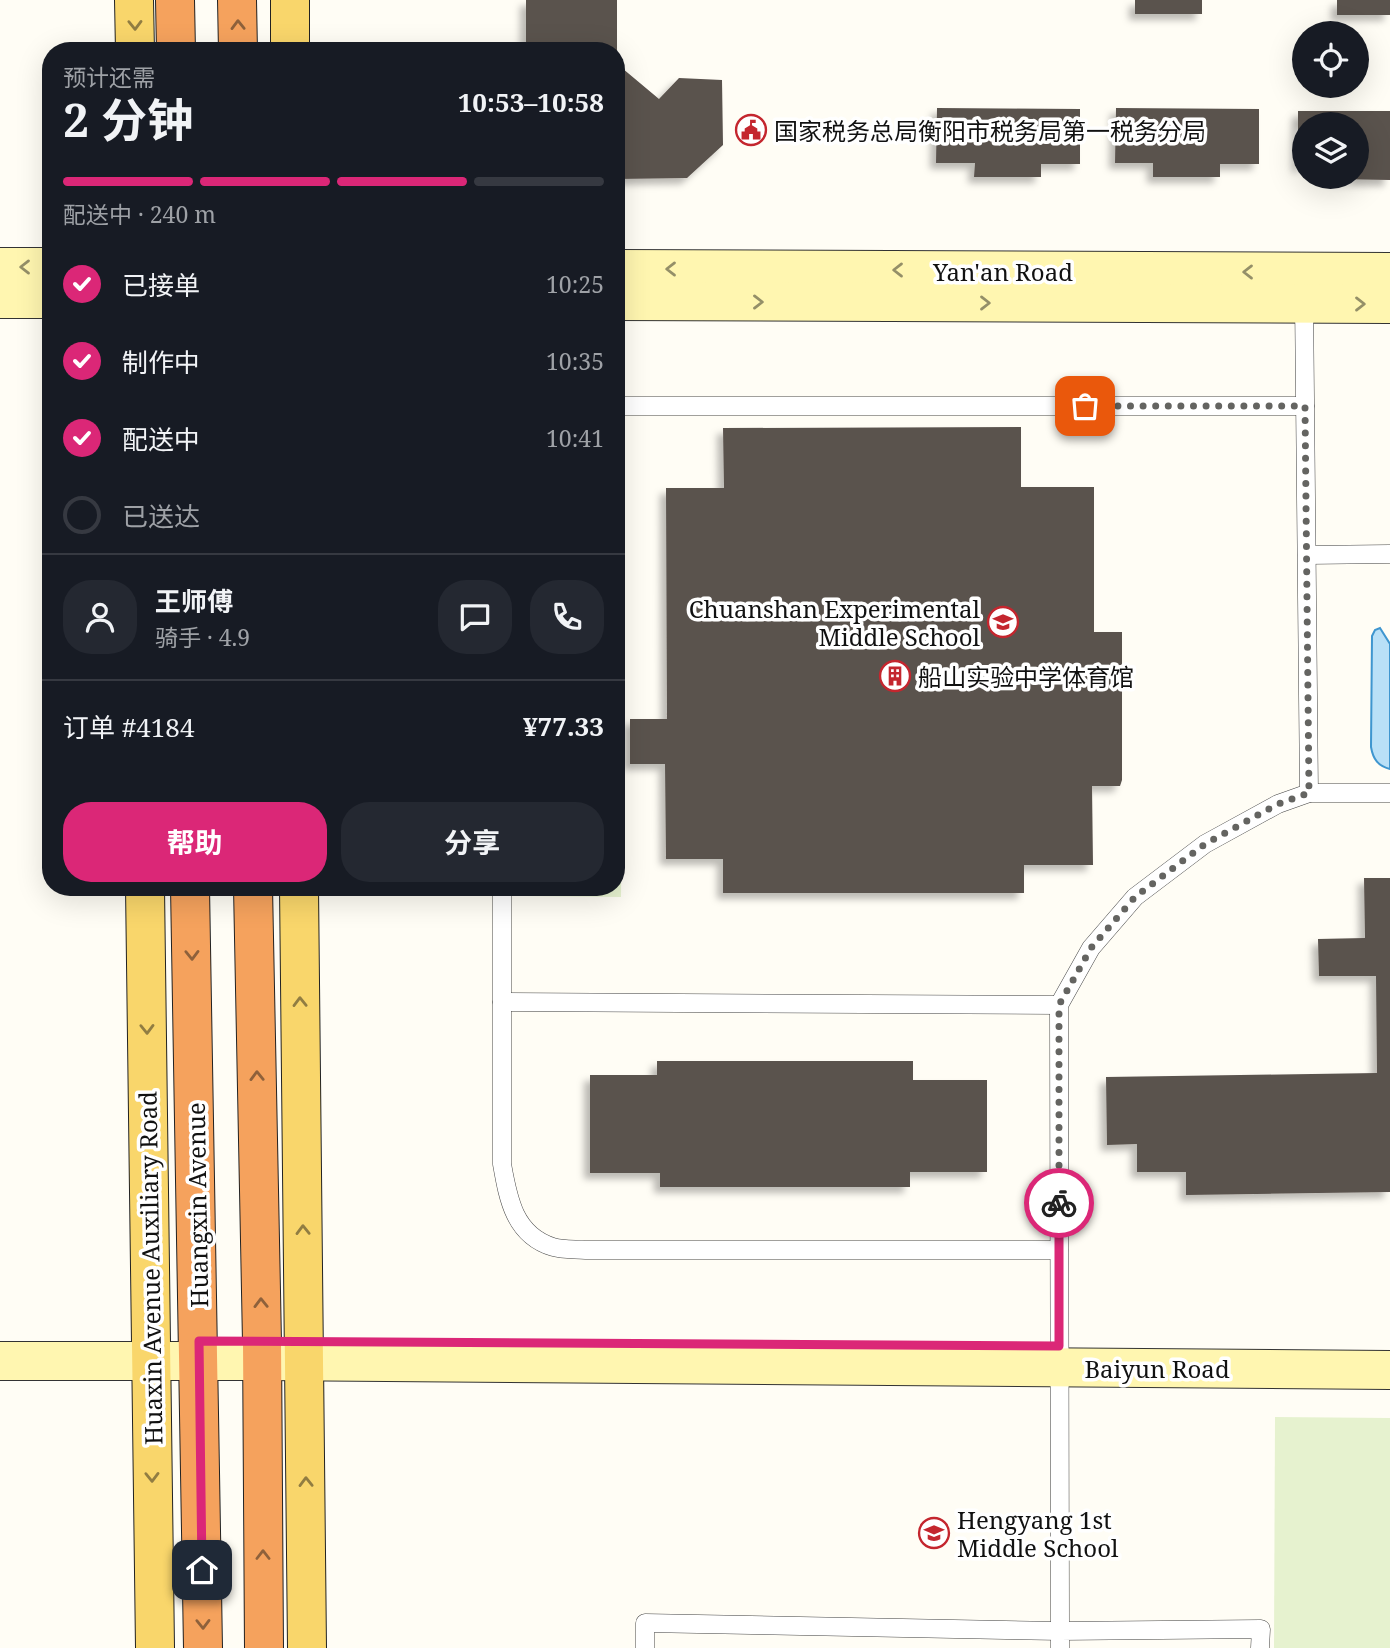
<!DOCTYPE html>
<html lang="zh">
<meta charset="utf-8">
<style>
body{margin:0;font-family:"Noto Serif","Noto Sans SC",serif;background:#242831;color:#f1f3f6;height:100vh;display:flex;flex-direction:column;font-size:26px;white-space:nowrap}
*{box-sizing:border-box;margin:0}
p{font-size:23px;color:#9ea1a6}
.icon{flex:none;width:38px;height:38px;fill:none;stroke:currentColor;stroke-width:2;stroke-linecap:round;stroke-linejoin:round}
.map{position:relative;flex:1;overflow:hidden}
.panel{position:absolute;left:42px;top:42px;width:583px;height:854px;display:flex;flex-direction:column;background:#171b24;border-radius:28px;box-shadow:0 7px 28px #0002}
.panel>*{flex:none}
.tools{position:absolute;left:1292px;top:21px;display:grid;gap:14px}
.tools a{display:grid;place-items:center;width:77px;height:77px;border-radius:50%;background:#171b24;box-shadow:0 7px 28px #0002;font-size:35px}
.pin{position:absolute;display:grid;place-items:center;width:60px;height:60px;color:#fff;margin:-30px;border-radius:14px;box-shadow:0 4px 10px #0006}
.courier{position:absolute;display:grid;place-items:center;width:70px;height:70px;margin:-35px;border:5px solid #db2777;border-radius:50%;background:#fff;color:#222;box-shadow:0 2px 9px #0007}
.head em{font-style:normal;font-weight:700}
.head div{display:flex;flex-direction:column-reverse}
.head{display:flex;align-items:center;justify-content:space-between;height:119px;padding:0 21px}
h1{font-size:46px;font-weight:700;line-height:52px}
.bar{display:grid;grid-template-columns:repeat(4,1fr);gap:10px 7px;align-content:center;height:84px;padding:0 21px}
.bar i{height:9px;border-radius:5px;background:#363941}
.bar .on{background:#db2777}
.bar p{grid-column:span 4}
.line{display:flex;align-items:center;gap:18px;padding:0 21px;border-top:2px solid #363941}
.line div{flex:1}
.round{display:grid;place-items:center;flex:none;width:74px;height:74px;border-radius:28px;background:#242831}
ol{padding:0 21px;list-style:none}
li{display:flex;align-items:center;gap:21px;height:77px}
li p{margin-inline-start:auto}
li .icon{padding:7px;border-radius:50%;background:#db2777;color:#fff;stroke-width:4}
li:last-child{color:#9ea1a6}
li i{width:38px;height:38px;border:4px solid #363941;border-radius:50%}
.button{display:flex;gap:14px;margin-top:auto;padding:14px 21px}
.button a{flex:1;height:80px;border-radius:28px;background:#db2777;color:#fff;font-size:28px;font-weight:700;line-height:80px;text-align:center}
.button a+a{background:#242831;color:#f1f3f6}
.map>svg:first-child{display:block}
.pitch{fill:#e6f2cf}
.water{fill:#b9e0f7;stroke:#3f96cf;stroke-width:2}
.building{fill:#5a524d;filter:url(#shadow)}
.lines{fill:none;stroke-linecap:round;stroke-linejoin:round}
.lane-casing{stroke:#444;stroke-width:19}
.secondary-casing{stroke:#333;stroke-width:40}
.primary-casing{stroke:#222;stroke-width:40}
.highway-casing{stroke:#222;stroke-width:40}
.lane{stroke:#fff;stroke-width:18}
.secondary{stroke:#fff6b0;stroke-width:38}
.primary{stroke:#f9d66b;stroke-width:38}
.highway{stroke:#f5a25d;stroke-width:38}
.oneway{stroke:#917d42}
.oneway2{stroke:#8e613b}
.oneway3{stroke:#948f68}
.done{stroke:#646461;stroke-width:7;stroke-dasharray:0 12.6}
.route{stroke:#db2777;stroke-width:9}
.labels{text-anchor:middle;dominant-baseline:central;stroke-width:7;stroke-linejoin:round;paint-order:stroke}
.poi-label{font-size:24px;fill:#111;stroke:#fff;text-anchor:start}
.street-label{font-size:24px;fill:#111;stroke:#fff}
</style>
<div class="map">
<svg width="1390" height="1648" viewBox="0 0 1390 1648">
<defs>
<filter id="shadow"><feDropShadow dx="-6" dy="6" stdDeviation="3.5" flood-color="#0004"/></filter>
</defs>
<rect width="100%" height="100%" fill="#fffdf5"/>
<!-- pitch -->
<g class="pitch">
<polygon points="616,713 623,713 621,897 521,896 521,887 616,887"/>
<polygon points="1275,1417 1390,1418 1390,1648 1274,1648"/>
</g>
<!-- water -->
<path class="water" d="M1380,628L1390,644V769C1378,766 1373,759 1371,747L1372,636L1375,630Z"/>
<!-- building -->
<g class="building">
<polygon points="526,0 617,0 617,51 545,51 545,45 526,44"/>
<rect x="1135" y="0" width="67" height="14"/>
<rect x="1337" y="0" width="53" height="15"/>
<polygon points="616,63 659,99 679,78 722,80 723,145 687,178 616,179 616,165 624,165 624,142 616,150"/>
<polygon points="937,108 1080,109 1080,164 1041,164 1041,177 974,177 975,163 936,163"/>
<polygon points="1116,108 1259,109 1259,164 1220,164 1220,177 1153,177 1153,163 1115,163"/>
<polygon points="1298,111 1390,111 1390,180 1336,179 1336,177 1356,177 1356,124 1304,124 1304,166 1298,166"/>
<polygon points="1021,427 1021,487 1094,487 1094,632 1122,632 1122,780 1120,786 1092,786 1093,865 1024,865 1024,893 723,893 723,859 666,859 665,764 630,764 630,719 667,719 666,488 724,488 723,428"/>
<polygon points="1364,878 1390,878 1390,1192 1186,1195 1186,1172 1137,1172 1137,1144 1107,1145 1106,1077 1377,1073 1376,976 1319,976 1318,939 1365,938"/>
<polygon points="657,1061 913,1061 913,1080 987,1080 987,1172 910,1172 910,1187 660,1187 660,1173 590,1173 590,1075 657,1075"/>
</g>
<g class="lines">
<!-- lane casing -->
<g class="lane-casing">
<g id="lane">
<polyline points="1304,299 1309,793"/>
<polyline points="616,406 1305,406"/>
<polyline points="1307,555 1390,554"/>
<path d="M502,887V1164C508,1198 514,1235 553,1247C563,1250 576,1249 586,1250H1059"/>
<polyline points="502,1002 1059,1005"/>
<polyline points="645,1648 645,1623 1060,1631 1059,1005 1091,948 1135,897 1205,844 1278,804 1309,793 1390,793"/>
<polyline points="1060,1648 1060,1631 1261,1629 1260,1648"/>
</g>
</g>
<!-- secondary casing -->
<g class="secondary-casing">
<g id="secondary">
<polyline points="0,267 51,267"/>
<polyline points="616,269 1390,272"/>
<polyline points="0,299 51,299"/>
<polyline points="616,301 1390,304"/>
<polyline points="0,1361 262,1361 1390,1370"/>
</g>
</g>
<!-- primary casing -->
<g class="primary-casing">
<g id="primary">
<polyline points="134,0 135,51"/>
<polyline points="290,0 290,51"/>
<polyline points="145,887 155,1648"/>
<polyline points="299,887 307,1648"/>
</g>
</g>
<!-- highway casing -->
<g class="highway-casing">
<g id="highway">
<polyline points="175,0 176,51"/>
<polyline points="237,0 238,51"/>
<polyline points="190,887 203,1648"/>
<polyline points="253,887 262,1342 264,1648"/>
</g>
</g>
<!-- lane -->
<use href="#lane" class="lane"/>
<!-- secondary -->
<use href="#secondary" class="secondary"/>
<!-- primary -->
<use href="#primary" class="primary"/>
<!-- highway -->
<use href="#highway" class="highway"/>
</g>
<!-- one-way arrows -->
<defs><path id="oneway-chevron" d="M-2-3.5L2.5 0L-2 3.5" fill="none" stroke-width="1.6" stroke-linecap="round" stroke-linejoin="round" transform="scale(1.75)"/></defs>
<g class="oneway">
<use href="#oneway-chevron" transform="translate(135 25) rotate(89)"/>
<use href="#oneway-chevron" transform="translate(300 1002) rotate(-91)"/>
<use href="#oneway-chevron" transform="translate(147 1029) rotate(89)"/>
<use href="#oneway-chevron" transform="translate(303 1230) rotate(-91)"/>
<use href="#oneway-chevron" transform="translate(152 1477) rotate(89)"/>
<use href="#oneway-chevron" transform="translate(306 1482) rotate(-91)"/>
</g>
<g class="oneway2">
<use href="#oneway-chevron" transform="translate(238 25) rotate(-91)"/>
<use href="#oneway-chevron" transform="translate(192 955) rotate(89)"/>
<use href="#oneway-chevron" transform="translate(257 1076) rotate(-91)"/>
<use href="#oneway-chevron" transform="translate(261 1303) rotate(-91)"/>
<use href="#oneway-chevron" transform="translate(263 1555) rotate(-90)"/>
<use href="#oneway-chevron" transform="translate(203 1624) rotate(89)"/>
</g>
<g class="oneway3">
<use href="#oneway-chevron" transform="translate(25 267) rotate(-180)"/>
<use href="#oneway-chevron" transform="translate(671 269) rotate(-180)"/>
<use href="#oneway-chevron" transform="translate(898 270) rotate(-180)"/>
<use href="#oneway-chevron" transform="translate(1248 272) rotate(-180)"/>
<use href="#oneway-chevron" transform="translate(758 302)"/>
<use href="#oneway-chevron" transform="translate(985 303)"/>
<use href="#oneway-chevron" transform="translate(1360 304)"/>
</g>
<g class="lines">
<!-- done -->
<polyline class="done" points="1059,1203 1059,1005 1091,948 1135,897 1205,844 1278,804 1309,793 1305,406 1085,406"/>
<!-- route -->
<polyline class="route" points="202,1570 199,1341 1059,1346 1059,1203"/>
</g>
<!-- icons -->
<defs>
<g id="civic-ring" transform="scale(1.575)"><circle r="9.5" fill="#fff" stroke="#c4262e" stroke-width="1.5"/><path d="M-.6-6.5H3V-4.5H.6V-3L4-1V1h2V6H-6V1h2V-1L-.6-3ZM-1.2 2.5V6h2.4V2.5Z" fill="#c4262e"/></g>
<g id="school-ring" transform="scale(1.575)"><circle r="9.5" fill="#fff" stroke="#c4262e" stroke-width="1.5"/><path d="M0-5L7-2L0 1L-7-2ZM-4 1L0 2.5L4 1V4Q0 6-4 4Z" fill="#c4262e"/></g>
<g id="building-ring" transform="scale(1.575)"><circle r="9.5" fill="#fff" stroke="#c4262e" stroke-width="1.5"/><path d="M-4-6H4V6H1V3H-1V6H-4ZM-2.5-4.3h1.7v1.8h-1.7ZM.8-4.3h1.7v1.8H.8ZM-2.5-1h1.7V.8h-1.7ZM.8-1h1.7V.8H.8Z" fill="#c4262e"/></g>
</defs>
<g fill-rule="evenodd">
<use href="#civic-ring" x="751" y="130"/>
<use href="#school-ring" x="1003" y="622"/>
<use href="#building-ring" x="895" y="676"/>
<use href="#school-ring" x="934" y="1533"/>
</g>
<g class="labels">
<!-- poi labels -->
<g class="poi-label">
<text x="774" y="130">国家税务总局衡阳市税务局第一税务分局</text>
<text x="980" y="608" text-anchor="end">Chuanshan Experimental<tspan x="980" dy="28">Middle School</tspan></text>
<text x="918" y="676">船山实验中学体育馆</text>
<text x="957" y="1519">Hengyang 1st<tspan x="957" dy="28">Middle School</tspan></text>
</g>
<!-- street labels -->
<g class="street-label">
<text x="1003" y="271">Yan'an Road</text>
<text transform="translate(197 1205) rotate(-91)">Huangxin Avenue</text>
<text transform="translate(150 1268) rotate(-91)">Huaxin Avenue Auxiliary Road</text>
<text x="1157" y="1368">Baiyun Road</text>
</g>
</g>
</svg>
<div class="tools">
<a><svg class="icon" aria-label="locate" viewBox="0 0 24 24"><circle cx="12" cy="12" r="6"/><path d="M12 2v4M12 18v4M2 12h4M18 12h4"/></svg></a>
<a><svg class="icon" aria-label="layers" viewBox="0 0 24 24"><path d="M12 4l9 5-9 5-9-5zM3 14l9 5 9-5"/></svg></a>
</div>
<div class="pin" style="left:1085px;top:406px;background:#ea580c"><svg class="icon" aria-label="bag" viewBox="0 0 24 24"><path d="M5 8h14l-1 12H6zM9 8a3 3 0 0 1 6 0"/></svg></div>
<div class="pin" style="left:202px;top:1570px;background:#1f2937"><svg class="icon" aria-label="home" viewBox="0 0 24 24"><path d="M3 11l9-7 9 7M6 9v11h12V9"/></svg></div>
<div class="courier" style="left:1059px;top:1203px"><svg class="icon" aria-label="bike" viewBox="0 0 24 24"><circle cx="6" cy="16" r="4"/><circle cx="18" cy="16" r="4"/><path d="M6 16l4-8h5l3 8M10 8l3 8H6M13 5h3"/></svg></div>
<section class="panel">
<div class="head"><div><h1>2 分钟</h1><p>预计还需</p></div><em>10:53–10:58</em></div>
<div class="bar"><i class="on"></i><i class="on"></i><i class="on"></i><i></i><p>配送中 · 240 m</p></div>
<ol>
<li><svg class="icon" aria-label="check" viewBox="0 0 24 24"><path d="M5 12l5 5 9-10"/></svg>已接单<p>10:25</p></li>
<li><svg class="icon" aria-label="check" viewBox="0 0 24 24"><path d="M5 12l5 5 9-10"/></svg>制作中<p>10:35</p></li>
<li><svg class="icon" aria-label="check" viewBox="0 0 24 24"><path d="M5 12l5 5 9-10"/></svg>配送中<p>10:41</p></li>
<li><i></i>已送达</li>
</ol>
<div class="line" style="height:126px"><a class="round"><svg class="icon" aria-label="person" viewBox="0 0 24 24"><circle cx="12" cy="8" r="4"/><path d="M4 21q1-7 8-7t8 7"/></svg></a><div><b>王师傅</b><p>骑手 · 4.9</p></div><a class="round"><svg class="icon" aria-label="chat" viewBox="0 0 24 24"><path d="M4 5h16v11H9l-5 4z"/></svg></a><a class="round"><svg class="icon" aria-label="phone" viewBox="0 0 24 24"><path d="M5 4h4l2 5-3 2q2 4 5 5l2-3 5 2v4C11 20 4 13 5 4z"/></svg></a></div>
<div class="line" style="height:91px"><div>订单 #4184</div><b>¥77.33</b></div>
<div class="button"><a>帮助</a><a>分享</a></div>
</section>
</div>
